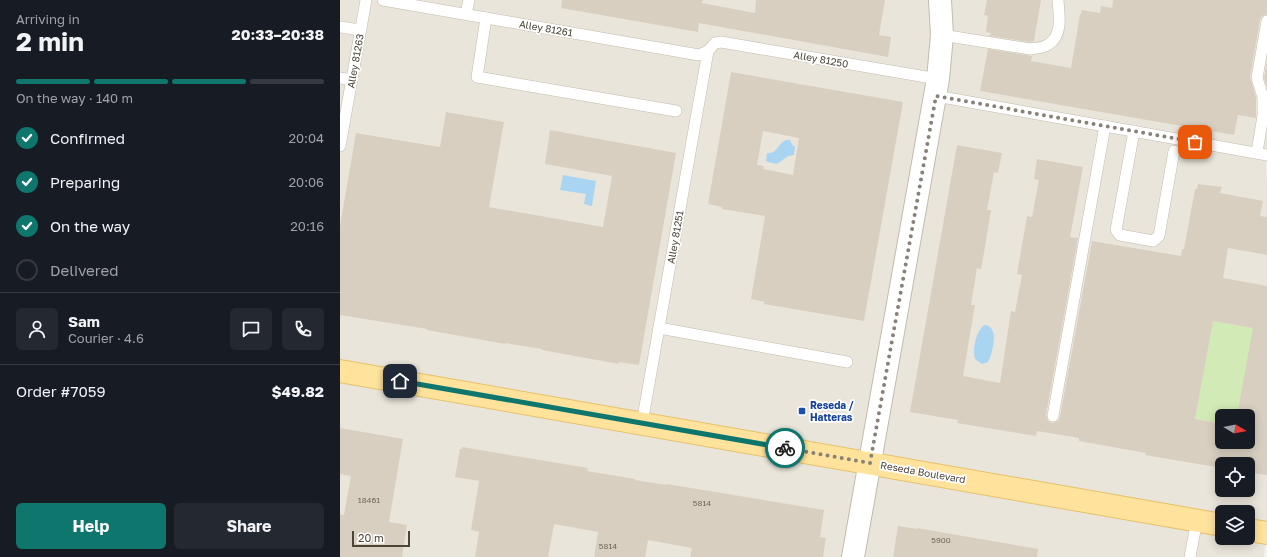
<!DOCTYPE html>
<meta charset="utf-8">
<style>
body{margin:0;font-family:"Golos Text",sans-serif;background:#242831;color:#f1f3f6;height:100vh;display:flex;flex-direction:column;font-size:15px;white-space:nowrap}
*{box-sizing:border-box;margin:0}
p{font-size:13px;color:#9ea1a6}
.icon{flex:none;width:22px;height:22px;fill:none;stroke:currentColor;stroke-width:2;stroke-linecap:round;stroke-linejoin:round}
.map{position:relative;flex:1;overflow:hidden}
.sheet{display:flex;flex-direction:column;background:#171b24;width:340px}
.sheet>*{flex:none}
.needle{width:26px;rotate:100deg}
.tools{position:absolute;left:875px;top:409px;display:grid;gap:8px}
.tools a{display:grid;place-items:center;width:40px;height:40px;border-radius:6px;background:#171b24;box-shadow:0 2px 10px #0003;font-size:20px}
.scale{position:absolute;left:12px;bottom:10px;width:58px;box-sizing:border-box;padding-left:4px;border:2px solid #4b4439;border-top:0;font-size:11px;line-height:14px;white-space:nowrap;color:#4b4439;-webkit-text-stroke:3px #fff;paint-order:stroke}
.pin{position:absolute;display:grid;place-items:center;width:34px;height:34px;color:#fff;margin:-17px;border-radius:8px;box-shadow:0 2px 6px #0006}
.courier{position:absolute;display:grid;place-items:center;width:40px;height:40px;margin:-20px;border:3px solid #0f766e;border-radius:50%;background:#fff;color:#222;box-shadow:0 1px 5px #0007}
.headline em{font-style:normal;font-weight:700}
.headline div{display:flex;flex-direction:column-reverse}
.headline{display:flex;align-items:center;justify-content:space-between;height:68px;padding:0 16px}
h1{font-size:26px;font-weight:700;line-height:30px}
.bar{display:grid;grid-template-columns:repeat(4,1fr);gap:6px 4px;align-content:center;height:48px;padding:0 16px}
.bar i{height:5px;border-radius:3px;background:#363941}
.bar .on{background:#0f766e}
.bar p{grid-column:span 4}
.line{display:flex;align-items:center;gap:10px;padding:0 16px;border-top:1px solid #363941}
.line div{flex:1}
.round{display:grid;place-items:center;flex:none;width:42px;height:42px;border-radius:6px;background:#242831}
ol{padding:0 16px;list-style:none}
li{display:flex;align-items:center;gap:12px;height:44px}
li p{margin-inline-start:auto}
li .icon{padding:4px;border-radius:50%;background:#0f766e;color:#fff;stroke-width:4}
li:last-child{color:#9ea1a6}
li i{width:22px;height:22px;border:2px solid #363941;border-radius:50%}
.action{display:flex;gap:8px;margin-top:auto;padding:8px 16px}
.action a{flex:1;height:46px;border-radius:6px;background:#0f766e;color:#fff;font-size:16px;font-weight:700;line-height:46px;text-align:center}
.action a+a{background:#242831;color:#f1f3f6}
main{display:flex;flex:1;min-height:0}
.map>svg:first-child{display:block}
.residential{fill:#eae5da;fill-rule:evenodd}
.green{fill:#d2eab5}
.water{fill:#a9d4f2}
.building{fill:#d8cfc1;fill-rule:evenodd}
.lines{fill:none;stroke-linecap:round;stroke-linejoin:round}
.service-casing{stroke:#c2bbae;stroke-width:12}
.tertiary-casing{stroke:#c2bbae;stroke-width:24}
.primary-casing{stroke:#e6c16a;stroke-width:24}
.service{stroke:#fff;stroke-width:11}
.tertiary{stroke:#fff;stroke-width:22}
.primary{stroke:#ffe39c;stroke-width:22}
.done{stroke:#878178;stroke-width:4;stroke-dasharray:0 7.2}
.route{stroke:#0f766e;stroke-width:5}
.transit-dot{fill:#1a4fb4;stroke:#fff;stroke-width:1.5}
.labels{text-anchor:middle;dominant-baseline:central;stroke-width:3.5;stroke-linejoin:round;paint-order:stroke}
.number-label{font-size:8px;fill:#6e675b}
.street-label{font-size:10px;fill:#4b4439;stroke:#fff}
.transit-label{font-size:10px;font-weight:bold;fill:#164399;stroke:#fff;text-anchor:start}
</style>
<main>
<section class="sheet">
<div class="headline"><div><h1>2 min</h1><p>Arriving in</p></div><em>20:33–20:38</em></div>
<div class="bar"><i class="on"></i><i class="on"></i><i class="on"></i><i></i><p>On the way · 140 m</p></div>
<ol>
<li><svg class="icon" aria-label="check" viewBox="0 0 24 24"><path d="M5 12l5 5 9-10"/></svg>Confirmed<p>20:04</p></li>
<li><svg class="icon" aria-label="check" viewBox="0 0 24 24"><path d="M5 12l5 5 9-10"/></svg>Preparing<p>20:06</p></li>
<li><svg class="icon" aria-label="check" viewBox="0 0 24 24"><path d="M5 12l5 5 9-10"/></svg>On the way<p>20:16</p></li>
<li><i></i>Delivered</li>
</ol>
<div class="line" style="height:72px"><a class="round"><svg class="icon" aria-label="person" viewBox="0 0 24 24"><circle cx="12" cy="8" r="4"/><path d="M4 21q1-7 8-7t8 7"/></svg></a><div><b>Sam</b><p>Courier · 4.6</p></div><a class="round"><svg class="icon" aria-label="chat" viewBox="0 0 24 24"><path d="M4 5h16v11H9l-5 4z"/></svg></a><a class="round"><svg class="icon" aria-label="phone" viewBox="0 0 24 24"><path d="M5 4h4l2 5-3 2q2 4 5 5l2-3 5 2v4C11 20 4 13 5 4z"/></svg></a></div>
<div class="line" style="height:52px"><div>Order #7059</div><b>$49.82</b></div>
<div class="action"><a>Help</a><a>Share</a></div>
</section>
<div class="map">
<svg width="927" height="557" viewBox="0 0 927 557">
<rect width="100%" height="100%" fill="#f6f3ec"/>
<!-- residential -->
<path class="residential" d="M0,0H927V161L926,165L927,182V529L924,557H0ZM882,416H908V442H882ZM882,464H908V490H882ZM882,512H908V538H882Z"/>
<!-- green -->
<polygon class="green" points="871,313 889,316 888,324 898,325 917,321 897,416 882,416 882,424 855,419 871,330"/>
<!-- water -->
<g class="water">
<path d="M446,140H450L453,146H455L454,155L448,156L437,164L428,162L426,161L427,153C438,154 438,143 446,140Z"/>
<polygon points="223,175 256,181 252,206 244,204 246,194 220,190"/>
<path d="M645,325C659,327 653,349 650,358L648,362L642,364L635,359C632,350 636,330 645,325Z"/>
</g>
<!-- building -->
<g class="building">
<polygon points="222,0 363,0 362,3 415,13 416,0 545,0 539,35 551,37 548,57 359,23 358,32 221,8"/>
<polygon points="647,0 701,0 694,41 690,42 650,36 651,33 646,32 648,16 644,15"/>
<polygon points="773,0 927,0 927,14 922,16 920,20 910,77 916,98 916,118 898,115 894,135 640,91 648,49 692,56 691,61 731,68 740,14 741,14 742,10 760,13 761,6 772,8"/>
<polygon points="927,62 927,86 924,78"/>
<path d="M391,72L563,102L524,321L424,304L425,302L411,299L425,216L382,209V207L368,204ZM423,131L459,138L453,175L423,169L424,166L417,165Z"/>
<polygon points="106,112 164,122 149,207 263,227 272,176 205,164 210,130 336,153 299,365 279,362 279,364 202,350 202,349 165,343 165,344 87,330 87,329 0,315 0,226 16,133 100,147"/>
<path d="M617,145L662,153L658,173L654,172L647,210H651L645,247L641,269L637,268L631,305H635L623,376L660,383L671,311L675,312L682,275L677,274L687,216L692,217L699,180L694,179L697,159L743,167L730,237L738,238L706,415L708,421L712,423L718,421L720,417L752,241L841,256L842,249H844L855,189H857L858,184L882,187L880,193L923,201L920,216L927,217V255L888,248L883,278L927,286V475L908,472V464H882V468L805,455L806,453L739,441V438L697,431L696,436L647,428L617,423L618,420L570,412ZM873,321L913,328L897,416H908V442H882V424L855,419Z"/>
<polygon points="0,428 63,439 49,522 67,525 62,557 0,557 0,514 4,515 11,476 0,474"/>
<polygon points="122,447 248,468 247,471 295,479 295,480 327,485 327,484 484,510 480,537 486,538 483,557 350,557 352,548 308,540 305,557 254,557 258,532 214,524 208,557 135,557 139,532 131,530 139,481 115,477 120,449 122,449"/>
<polygon points="558,526 577,529 577,528 698,549 697,557 553,557"/>
</g>
<g class="lines">
<!-- service casing -->
<g class="service-casing">
<g id="service">
<polyline points="43,0 359,55 368,51"/>
<polyline points="126,14 129,0"/>
<polyline points="146,18 137,77 336,111"/>
<polyline points="0,27 20,30"/>
<path d="M602,35L690,49C696,48 704,48 709,44C723,35 719,14 718,0"/>
<polyline points="0,78 12,80"/>
<polyline points="596,96 927,155"/>
<polyline points="794,131 776,230 780,235 813,241 819,236 834,151"/>
<polyline points="0,146 26,0"/>
<polyline points="917,152 923,116 923,97 917,78 927,21"/>
<polyline points="319,328 507,362"/>
<polyline points="713,416 765,126"/>
<polyline points="302,423 368,51 375,43 381,42 598,79"/>
<polyline points="850,557 857,520"/>
</g>
</g>
<!-- tertiary casing -->
<g class="tertiary-casing">
<polyline id="tertiary" points="513,557 598,79 602,35 600,0"/>
</g>
<!-- primary casing -->
<g class="primary-casing">
<g id="primary">
<polyline points="0,371 882,525"/>
<polyline points="908,530 927,533"/>
</g>
</g>
<!-- service -->
<use href="#service" class="service"/>
<!-- tertiary -->
<use href="#tertiary" class="tertiary"/>
<!-- primary -->
<use href="#primary" class="primary"/>
</g>
<g class="lines">
<!-- done -->
<polyline class="done" points="445,448 530,463 596,96 855,142"/>
<!-- route -->
<polyline class="route" points="60,381 445,448"/>
</g>
<!-- markers -->
<rect class="transit-dot" x="458" y="407" width="8" height="8" rx="2"/>
<g class="labels">
<!-- number labels -->
<g class="number-label">
<text x="29" y="500">18461</text>
<text x="362" y="503">5814</text>
<text x="601" y="540">5900</text>
<text x="268" y="546">5814</text>
</g>
<!-- street labels -->
<g class="street-label">
<text transform="translate(206 28) rotate(10)">Alley 81261</text>
<text transform="translate(481 59) rotate(10)">Alley 81250</text>
<text transform="translate(15 61) rotate(-80)">Alley 81263</text>
<text transform="translate(335 237) rotate(-80)">Alley 81251</text>
<text transform="translate(583 472) rotate(10)">Reseda Boulevard</text>
</g>
<!-- transit labels -->
<g class="transit-label">
<text x="470" y="405">Reseda /<tspan x="470" dy="12">Hatteras</tspan></text>
</g>
</g>
</svg>
<div class="tools">
<a><svg class="needle" viewBox="-14 -14 28 28"><path d="M0-13l5 13h-10z" fill="#e53935"/><path d="M0 13l5-13h-10z" fill="#9ea1a6"/></svg></a>
<a><svg class="icon" aria-label="locate" viewBox="0 0 24 24"><circle cx="12" cy="12" r="6"/><path d="M12 2v4M12 18v4M2 12h4M18 12h4"/></svg></a>
<a><svg class="icon" aria-label="layers" viewBox="0 0 24 24"><path d="M12 4l9 5-9 5-9-5zM3 14l9 5 9-5"/></svg></a>
</div>
<div class="scale">20 m</div>
<div class="pin" style="left:855px;top:142px;background:#ea580c"><svg class="icon" aria-label="bag" viewBox="0 0 24 24"><path d="M5 8h14l-1 12H6zM9 8a3 3 0 0 1 6 0"/></svg></div>
<div class="pin" style="left:60px;top:381px;background:#1f2937"><svg class="icon" aria-label="home" viewBox="0 0 24 24"><path d="M3 11l9-7 9 7M6 9v11h12V9"/></svg></div>
<div class="courier" style="left:445px;top:448px"><svg class="icon" aria-label="bike" viewBox="0 0 24 24"><circle cx="6" cy="16" r="4"/><circle cx="18" cy="16" r="4"/><path d="M6 16l4-8h5l3 8M10 8l3 8H6M13 5h3"/></svg></div>
</div>
</main>
